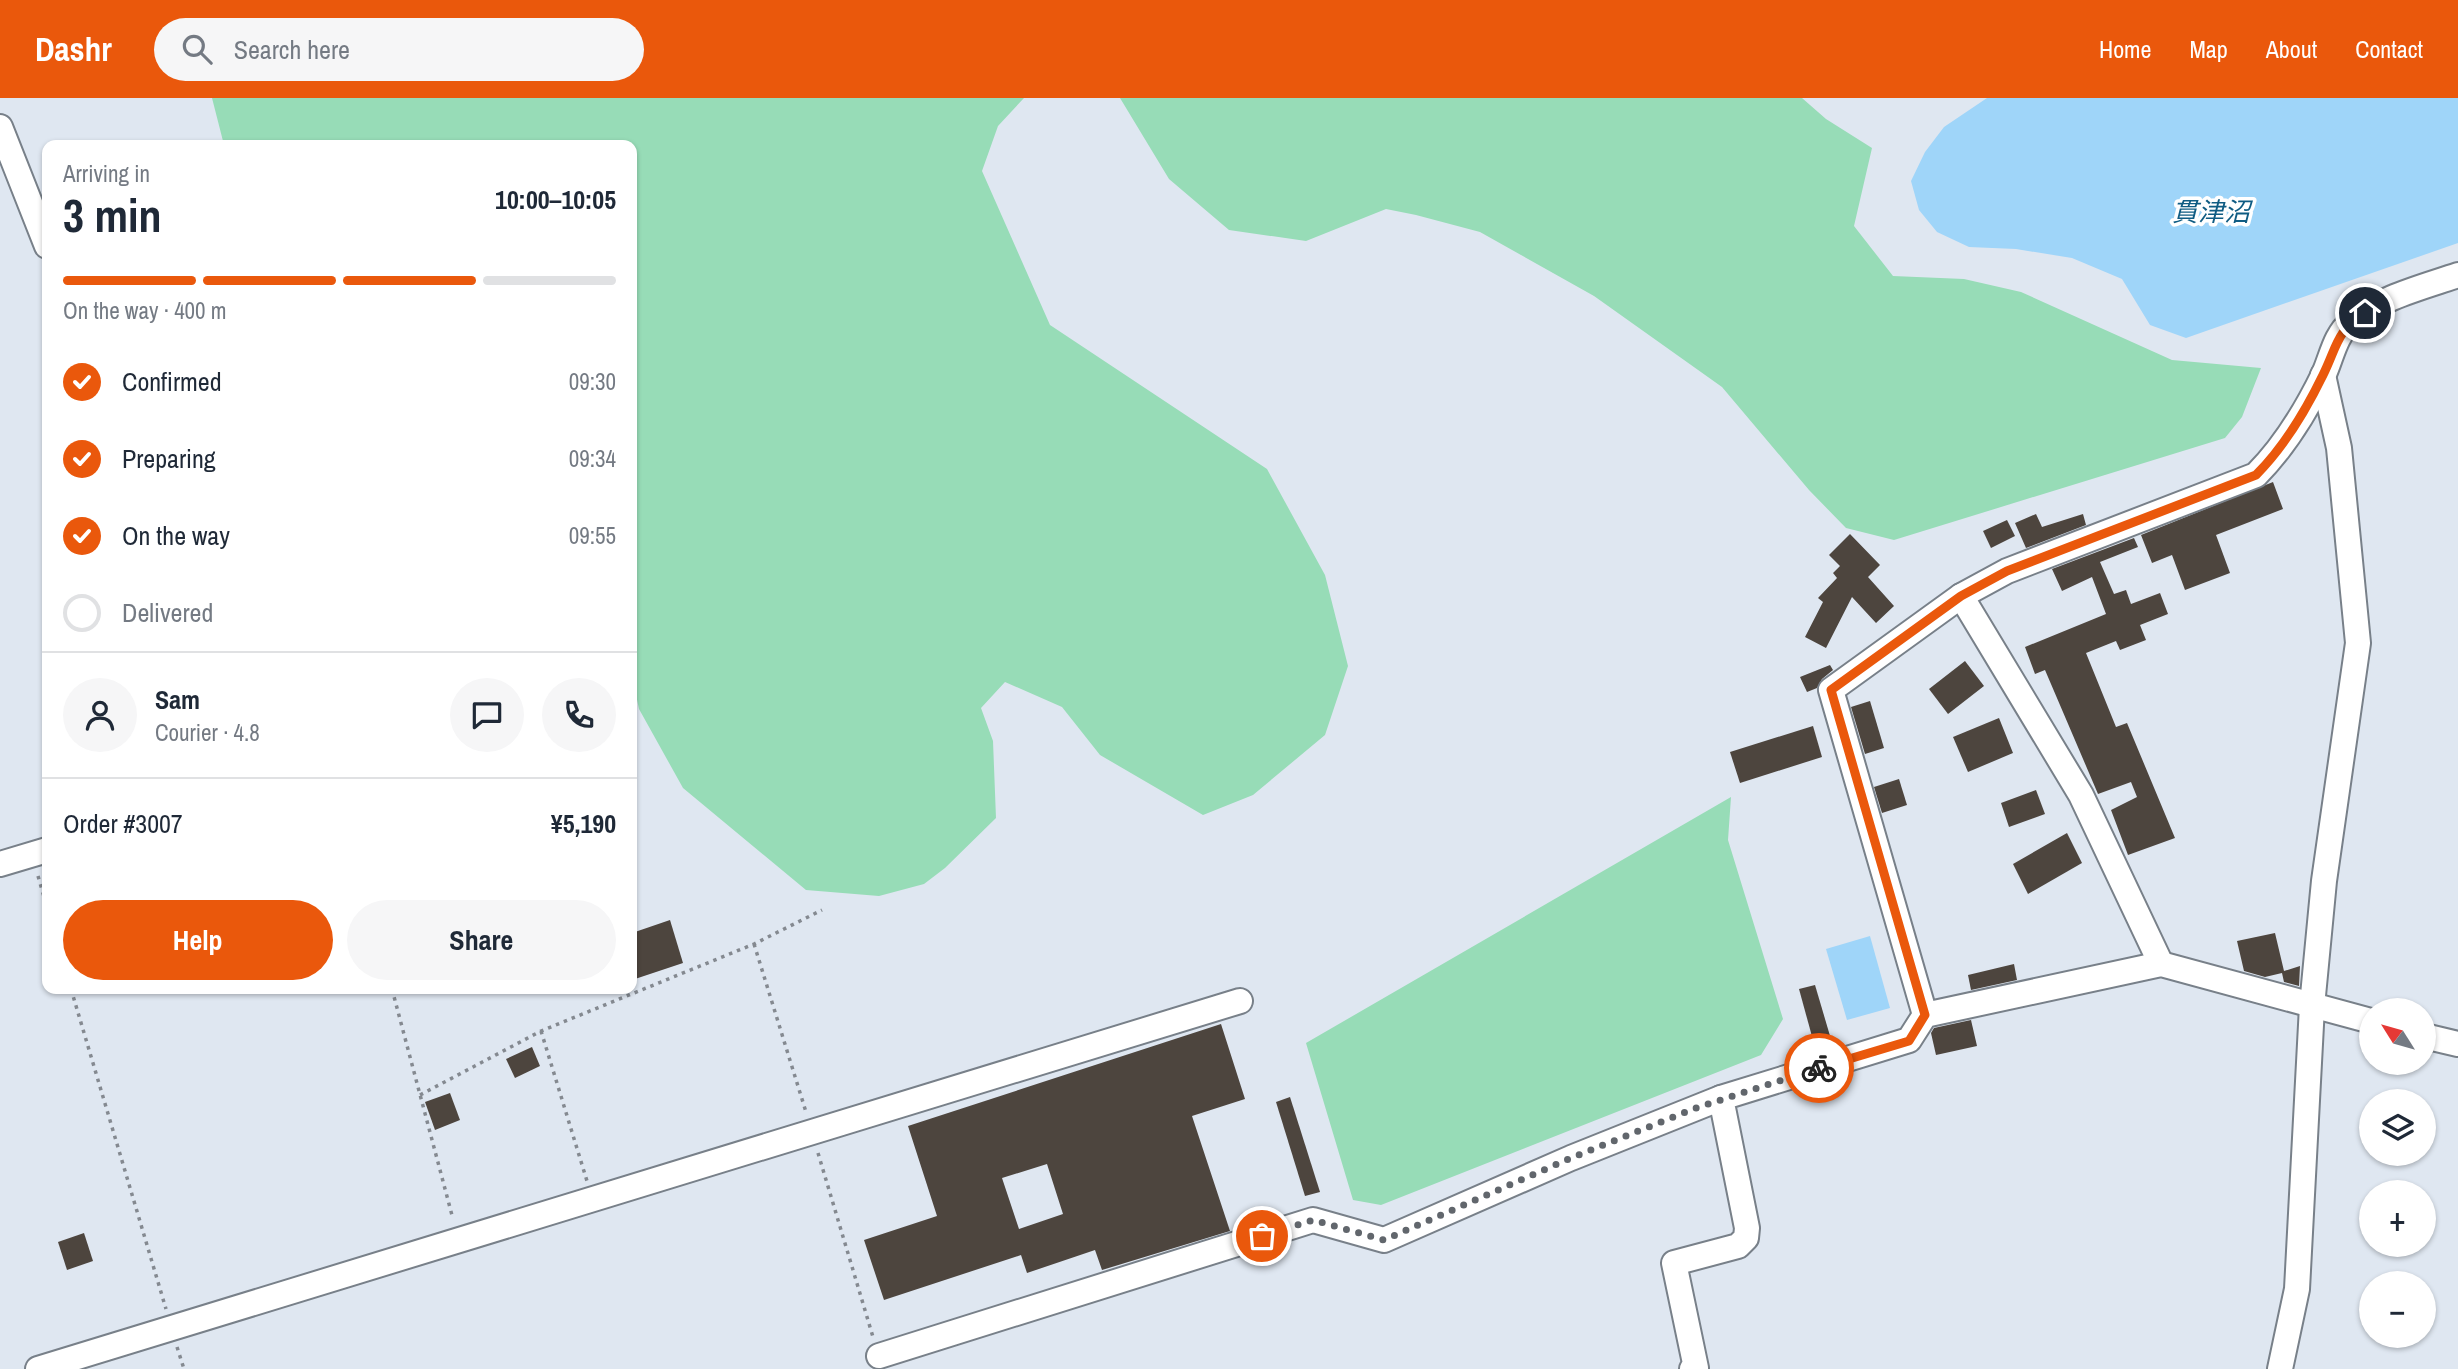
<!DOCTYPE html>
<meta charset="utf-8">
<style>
body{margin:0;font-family:"Archivo Narrow","Noto Sans JP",sans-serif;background:#f6f6f7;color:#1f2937;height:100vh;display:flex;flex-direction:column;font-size:26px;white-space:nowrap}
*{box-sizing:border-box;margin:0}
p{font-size:23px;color:#747a83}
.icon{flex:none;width:38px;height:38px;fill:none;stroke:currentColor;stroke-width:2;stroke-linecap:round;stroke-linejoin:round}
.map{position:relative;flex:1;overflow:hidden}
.panel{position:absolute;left:42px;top:42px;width:595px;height:854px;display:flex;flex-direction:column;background:#fff;border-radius:14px;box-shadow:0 2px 5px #0004}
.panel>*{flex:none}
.needle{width:46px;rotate:307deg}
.tools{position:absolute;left:2359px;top:900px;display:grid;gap:14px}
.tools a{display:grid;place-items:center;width:77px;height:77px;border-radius:50%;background:#fff;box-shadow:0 2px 5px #0004;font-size:35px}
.pin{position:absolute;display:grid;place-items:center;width:60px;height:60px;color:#fff;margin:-30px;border:4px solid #fff;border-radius:50%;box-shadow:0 2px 7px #0007}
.courier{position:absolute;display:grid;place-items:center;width:70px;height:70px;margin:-35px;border:5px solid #ea580c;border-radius:50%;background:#fff;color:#222;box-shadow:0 2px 9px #0007}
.summary em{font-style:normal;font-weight:800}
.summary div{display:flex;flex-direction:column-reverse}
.summary{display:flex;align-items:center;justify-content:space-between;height:119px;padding:0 21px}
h1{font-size:46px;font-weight:800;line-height:52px}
.bar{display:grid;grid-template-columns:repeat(4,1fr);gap:10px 7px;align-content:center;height:84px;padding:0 21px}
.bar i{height:9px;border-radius:5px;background:#e0e1e3}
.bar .active{background:#ea580c}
.bar p{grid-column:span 4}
.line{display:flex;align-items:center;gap:18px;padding:0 21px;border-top:2px solid #e0e1e3}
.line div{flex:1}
.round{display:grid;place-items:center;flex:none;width:74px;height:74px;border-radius:37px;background:#f6f6f7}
ol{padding:0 21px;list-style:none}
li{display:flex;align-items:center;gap:21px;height:77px}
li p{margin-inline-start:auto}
li .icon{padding:7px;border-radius:50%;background:#ea580c;color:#fff;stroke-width:4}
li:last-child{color:#747a83}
li i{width:38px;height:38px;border:4px solid #e0e1e3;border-radius:50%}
.button{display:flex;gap:14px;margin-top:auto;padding:14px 21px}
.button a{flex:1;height:80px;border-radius:42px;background:#ea580c;color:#fff;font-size:28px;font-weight:800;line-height:80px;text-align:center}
.button a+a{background:#f6f6f7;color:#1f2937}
header{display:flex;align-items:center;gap:42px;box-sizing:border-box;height:98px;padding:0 35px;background:#ea580c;color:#fff}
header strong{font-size:33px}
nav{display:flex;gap:38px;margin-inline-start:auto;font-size:24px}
.search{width:490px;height:63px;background:#f6f6f7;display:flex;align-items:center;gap:18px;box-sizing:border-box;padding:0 24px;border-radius:38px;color:#747a83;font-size:26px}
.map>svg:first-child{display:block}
.green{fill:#97dcb7}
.water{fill:#9fd5f9}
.building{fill:#4d453e;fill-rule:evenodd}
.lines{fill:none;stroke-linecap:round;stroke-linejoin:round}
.minor-casing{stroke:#788089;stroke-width:28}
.path{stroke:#848990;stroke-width:3.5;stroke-dasharray:3.5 5;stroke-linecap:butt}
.minor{stroke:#fff;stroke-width:24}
.done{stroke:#61666c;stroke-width:7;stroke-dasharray:0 12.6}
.route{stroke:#ea580c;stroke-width:9}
.labels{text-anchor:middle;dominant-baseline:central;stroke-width:7;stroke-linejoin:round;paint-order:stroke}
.water-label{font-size:26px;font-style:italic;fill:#0f5c83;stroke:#fff}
</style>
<header>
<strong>Dashr</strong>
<div class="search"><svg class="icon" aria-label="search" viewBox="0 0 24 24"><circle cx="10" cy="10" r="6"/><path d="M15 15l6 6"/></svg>Search here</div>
<nav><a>Home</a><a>Map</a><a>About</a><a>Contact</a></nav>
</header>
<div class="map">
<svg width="2458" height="1271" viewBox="0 0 2458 1271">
<rect width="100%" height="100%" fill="#dfe7f1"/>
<!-- green -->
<g class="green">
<polygon points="212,0 1024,0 998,28 982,73 1050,227 1267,371 1325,477 1348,568 1325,637 1253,697 1203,717 1100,657 1062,609 1005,584 981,610 993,643 996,720 945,770 924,786 879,798 806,792 683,690 639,611 632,578 632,47 224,47"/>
<polygon points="1120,0 1802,0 1826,21 1872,50 1854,128 1893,178 1964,181 2021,194 2172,262 2261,270 2242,319 2225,340 1894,442 1846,430 1809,392 1722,289 1594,198 1480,134 1416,117 1386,111 1306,143 1229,132 1169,81"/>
<polygon points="1731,699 1728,742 1783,921 1761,957 1381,1107 1353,1102 1306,945"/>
</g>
<!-- water -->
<g class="water">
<polygon points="1987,0 2458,0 2458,145 2186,240 2150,227 2122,181 2072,160 2016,151 1969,149 1937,134 1919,112 1911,83 1925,54 1944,29"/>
<polygon points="1870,838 1890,910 1847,922 1826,851"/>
</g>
<!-- building -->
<g class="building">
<polygon points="2273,384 2283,411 2216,437 2230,475 2185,492 2172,457 2152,465 2141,437"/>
<polygon points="2036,416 2042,429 2083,416 2086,427 2026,450 2015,425"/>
<polygon points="2007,422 2015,438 1991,450 1983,433"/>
<polygon points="1850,436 1880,467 1868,479 1894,508 1876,525 1852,499 1826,550 1805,539 1823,504 1818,500 1837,480 1833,475 1840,468 1829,457"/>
<polygon points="2134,440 2138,449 2100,464 2114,496 2126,492 2131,506 2160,495 2168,516 2140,527 2146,542 2120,552 2116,543 2086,555 2116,629 2127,625 2175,740 2128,757 2111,712 2137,699 2131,684 2098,696 2045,572 2035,576 2025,549 2106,516 2092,479 2062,493 2052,471"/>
<polygon points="1965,563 1984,588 1948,616 1929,591"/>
<polygon points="1830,567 1833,572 1822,581 1817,590 1807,594 1800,579"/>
<polygon points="1870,603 1884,650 1865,656 1851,609"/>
<polygon points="1999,620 2013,655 1968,674 1953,639"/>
<polygon points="1813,628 1822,659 1740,685 1730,654"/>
<polygon points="1899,681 1907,707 1882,715 1874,689"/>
<polygon points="2036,692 2045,716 2009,729 2001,705"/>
<polygon points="2067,735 2082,765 2028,796 2013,766"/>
<polygon points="670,822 683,865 632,882 632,835"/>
<polygon points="2275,835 2284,873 2300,868 2299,888 2284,884 2282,875 2265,879 2244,873 2237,843"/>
<polygon points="2014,866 2017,882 1971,892 1968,877"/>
<polygon points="1815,887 1833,948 1816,953 1799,891"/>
<polygon points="1971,922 1977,948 1936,957 1931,935 1934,930"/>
<path d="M1221,926L1245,1001L1192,1018L1230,1133L1102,1172L1095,1152L1027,1175L1021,1157L884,1202L864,1142L937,1118L908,1028ZM1047,1066L1063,1116L1019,1131L1002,1080Z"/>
<polygon points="532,949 540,968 515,980 506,961"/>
<polygon points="450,995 460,1022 435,1032 425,1004"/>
<polygon points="1290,999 1320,1094 1305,1098 1276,1004"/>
<polygon points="84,1135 93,1163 67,1172 58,1144"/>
</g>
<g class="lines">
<!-- minor casing -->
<g class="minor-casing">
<g id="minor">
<polyline points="0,29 47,148"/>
<polyline points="1961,498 2081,697 2161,866"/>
<polyline points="0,766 47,752"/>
<path d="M1925,917L1831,592L1961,498L2007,473L2256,377C2283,350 2307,311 2324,276C2332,258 2335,237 2351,224C2379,200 2423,189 2458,177"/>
<polyline points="2424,938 2458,946"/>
<polyline points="879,1258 1313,1122 1384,1142 1571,1060 1721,1000"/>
<polyline points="38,1271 1240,903"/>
<polyline points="1692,1271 1696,1270 1674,1165 1738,1148 1746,1140 1747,1130 1721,1000 1909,942 1925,917 2161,866 2371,923"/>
<polyline points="2280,1271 2297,1191 2312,908 2324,783 2358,545 2339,350 2323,277"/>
</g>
</g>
<!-- path -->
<g class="path">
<polyline points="38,778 47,809"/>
<polyline points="754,846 806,1014"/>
<polyline points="71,891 166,1211"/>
<polyline points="392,891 453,1121"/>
<polyline points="541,933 587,1083"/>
<polyline points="420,997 541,933 754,846 822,812"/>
<polyline points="818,1055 873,1239"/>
<polyline points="177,1249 184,1271"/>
</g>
<!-- minor -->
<use href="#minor" class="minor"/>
</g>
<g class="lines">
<!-- done -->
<polyline class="done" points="1262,1138 1313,1122 1384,1142 1571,1060 1696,1010 1819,970"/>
<!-- route -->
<path class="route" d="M1819,970L1909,943L1925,917L1831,592L1961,498L2007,473L2256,377C2283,350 2306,312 2323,277C2337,249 2336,233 2365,215"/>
</g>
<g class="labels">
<!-- water labels -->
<g class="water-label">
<text x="2211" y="113">貫津沼</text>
</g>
</g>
</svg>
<div class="tools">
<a><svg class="needle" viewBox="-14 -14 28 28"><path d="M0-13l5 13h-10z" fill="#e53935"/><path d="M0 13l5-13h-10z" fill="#747a83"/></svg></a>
<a><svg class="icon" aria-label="layers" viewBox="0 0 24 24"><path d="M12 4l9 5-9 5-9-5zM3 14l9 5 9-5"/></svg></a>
<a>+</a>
<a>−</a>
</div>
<div class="pin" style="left:1262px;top:1138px;background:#ea580c"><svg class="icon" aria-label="bag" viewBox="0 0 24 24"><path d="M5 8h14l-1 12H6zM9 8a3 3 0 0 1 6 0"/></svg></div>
<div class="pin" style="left:2365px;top:215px;background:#1f2937"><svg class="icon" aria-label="home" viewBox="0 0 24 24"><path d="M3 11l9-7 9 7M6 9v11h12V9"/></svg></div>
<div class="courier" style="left:1819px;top:970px"><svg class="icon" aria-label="bike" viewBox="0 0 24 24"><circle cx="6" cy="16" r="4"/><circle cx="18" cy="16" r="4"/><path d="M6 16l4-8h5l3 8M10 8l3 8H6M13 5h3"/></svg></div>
<section class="panel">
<div class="summary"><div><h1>3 min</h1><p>Arriving in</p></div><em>10:00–10:05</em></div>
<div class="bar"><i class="active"></i><i class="active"></i><i class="active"></i><i></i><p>On the way · 400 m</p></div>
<ol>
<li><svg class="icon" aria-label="check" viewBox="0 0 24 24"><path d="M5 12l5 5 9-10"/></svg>Confirmed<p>09:30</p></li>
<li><svg class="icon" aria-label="check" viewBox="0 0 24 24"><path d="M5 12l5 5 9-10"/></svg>Preparing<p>09:34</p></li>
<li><svg class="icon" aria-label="check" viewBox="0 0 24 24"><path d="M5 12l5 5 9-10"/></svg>On the way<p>09:55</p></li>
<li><i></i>Delivered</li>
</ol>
<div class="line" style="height:126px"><a class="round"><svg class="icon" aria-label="person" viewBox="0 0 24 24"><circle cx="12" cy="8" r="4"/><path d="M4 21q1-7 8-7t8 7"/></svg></a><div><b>Sam</b><p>Courier · 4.8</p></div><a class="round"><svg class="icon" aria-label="chat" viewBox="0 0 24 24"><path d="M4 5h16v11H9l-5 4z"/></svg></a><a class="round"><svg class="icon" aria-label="phone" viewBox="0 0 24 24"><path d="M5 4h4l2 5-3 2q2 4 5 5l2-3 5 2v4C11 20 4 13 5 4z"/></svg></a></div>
<div class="line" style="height:91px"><div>Order #3007</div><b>¥5,190</b></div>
<div class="button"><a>Help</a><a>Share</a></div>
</section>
</div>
